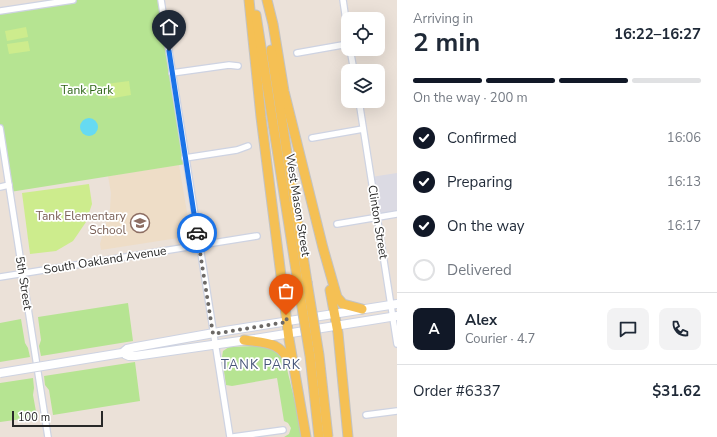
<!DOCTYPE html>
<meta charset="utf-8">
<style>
body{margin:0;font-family:"Nunito Sans",sans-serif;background:#f2f2f3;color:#1f2937;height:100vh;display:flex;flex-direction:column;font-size:15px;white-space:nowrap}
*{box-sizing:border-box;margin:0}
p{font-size:13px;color:#747a83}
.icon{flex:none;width:22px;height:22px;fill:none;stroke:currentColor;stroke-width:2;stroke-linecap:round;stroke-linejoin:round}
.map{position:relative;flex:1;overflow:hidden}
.side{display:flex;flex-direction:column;background:#fff;width:320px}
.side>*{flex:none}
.fabs{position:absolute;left:341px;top:12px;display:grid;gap:8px}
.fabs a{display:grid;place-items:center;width:44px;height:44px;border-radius:8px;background:#fff;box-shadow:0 4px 16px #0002;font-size:20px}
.scale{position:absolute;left:12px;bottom:10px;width:91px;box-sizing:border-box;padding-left:4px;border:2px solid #282828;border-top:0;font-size:11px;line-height:14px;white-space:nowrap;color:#282828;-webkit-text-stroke:3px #fff;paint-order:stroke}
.pin{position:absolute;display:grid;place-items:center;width:34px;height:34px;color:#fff;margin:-41px -17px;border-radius:50% 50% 50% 0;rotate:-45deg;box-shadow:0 0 4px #0007}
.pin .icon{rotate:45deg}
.courier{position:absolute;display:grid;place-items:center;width:40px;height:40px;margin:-20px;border:3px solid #1a73e8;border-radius:50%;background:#fff;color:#222;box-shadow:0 1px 5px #0007}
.headline em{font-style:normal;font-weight:700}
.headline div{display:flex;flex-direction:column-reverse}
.headline{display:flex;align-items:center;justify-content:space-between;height:68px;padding:0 16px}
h1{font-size:26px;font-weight:700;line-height:30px}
.bar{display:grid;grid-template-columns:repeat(4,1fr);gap:6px 4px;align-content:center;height:48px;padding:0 16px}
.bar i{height:5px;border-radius:3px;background:#e0e1e3}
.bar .selected{background:#111827}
.bar p{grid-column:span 4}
.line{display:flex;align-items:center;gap:10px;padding:0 16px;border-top:1px solid #e0e1e3}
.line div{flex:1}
.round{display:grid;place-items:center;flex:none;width:42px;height:42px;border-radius:8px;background:#f2f2f3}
ol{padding:0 16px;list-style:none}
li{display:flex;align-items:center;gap:12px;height:44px}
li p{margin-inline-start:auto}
li .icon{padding:4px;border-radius:50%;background:#111827;color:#fff;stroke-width:4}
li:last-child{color:#747a83}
li i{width:22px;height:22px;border:2px solid #e0e1e3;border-radius:50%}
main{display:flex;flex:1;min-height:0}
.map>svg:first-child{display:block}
.industrial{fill:#dbdae3}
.education{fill:#eeddc7}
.green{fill:#b6e492}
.pitch{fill:#cdec8d}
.water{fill:#66daf2}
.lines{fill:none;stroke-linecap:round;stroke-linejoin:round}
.minor-casing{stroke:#ced3e2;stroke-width:8}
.secondary-casing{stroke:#ced3e2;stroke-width:10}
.primary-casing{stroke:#c3c3c3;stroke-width:11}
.minor{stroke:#fff;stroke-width:5.5}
.secondary{stroke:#fff;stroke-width:8}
.primary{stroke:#f5c054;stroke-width:9}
.secondary-bridge-casing{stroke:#ced3e2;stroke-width:10;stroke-linecap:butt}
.primary-bridge-casing{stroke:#c3c3c3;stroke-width:11;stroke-linecap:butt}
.secondary-bridge{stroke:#fff;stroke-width:8}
.primary-bridge{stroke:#f5c054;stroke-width:9}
.done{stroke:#6c6966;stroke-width:4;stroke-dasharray:0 7.2}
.route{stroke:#1a73e8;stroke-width:5}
.labels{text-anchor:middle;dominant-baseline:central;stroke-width:3.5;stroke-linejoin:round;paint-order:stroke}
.park-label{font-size:12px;fill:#2e6617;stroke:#fff}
.street-label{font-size:12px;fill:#282828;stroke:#fff}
.education-label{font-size:12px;fill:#785e54;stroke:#fff;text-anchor:end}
.neighbourhood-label{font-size:13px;letter-spacing:1px;fill:#475579;stroke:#fff}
</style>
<main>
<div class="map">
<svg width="397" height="437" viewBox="0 0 397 437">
<rect width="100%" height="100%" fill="#ebe1d8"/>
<!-- industrial -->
<polygon class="industrial" points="397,173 397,214 377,217 371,177"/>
<!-- education -->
<polygon class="education" points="179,165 191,236 101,250 100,244 110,209 111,193 108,176"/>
<!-- green -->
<g class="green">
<polygon points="73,0 161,0 186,164 10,192 0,128 0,11"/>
<polygon points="128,303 133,341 41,356 39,346 41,340 38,317"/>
<polygon points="21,319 25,343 28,348 30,357 0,362 0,323"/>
<polygon points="258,346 276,350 285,361 287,369 298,414 302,437 284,437 289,434 291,428 288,423 284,421 277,378 232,386 226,385 222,357 223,351 229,347"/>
<polygon points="135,362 140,401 53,415 49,390 45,385 44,376"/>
<polygon points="33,378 34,388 33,395 37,417 0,422 0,383"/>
</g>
<!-- pitch -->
<g class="pitch">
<polygon points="26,27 28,37 7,41 5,31"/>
<polygon points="28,41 30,51 9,54 7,44"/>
<polygon points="129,81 131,95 108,99 106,84"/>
<polygon points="89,184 92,204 86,222 73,241 56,251 30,254 22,193"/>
</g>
<!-- water -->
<circle class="water" cx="89" cy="127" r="9"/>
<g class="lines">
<!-- minor casing -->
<g class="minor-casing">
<g id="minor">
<polyline points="161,0 230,437"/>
<polyline points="343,0 348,34"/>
<polyline points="0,11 73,0"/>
<polyline points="350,49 354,71"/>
<polyline points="297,53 348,44"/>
<polyline points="172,73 229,65 238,66"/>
<polyline points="359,101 397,344"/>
<polyline points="0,128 48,437"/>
<polyline points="312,138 363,129"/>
<polyline points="185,158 237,150 248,146"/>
<polyline points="0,187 9,185"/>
<polyline points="337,224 397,214"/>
<polyline points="0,277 257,236"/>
<polyline points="366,415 397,411"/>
<polyline points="233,437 283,430"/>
</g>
</g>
<!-- secondary casing -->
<g class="secondary-casing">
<polyline id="secondary" points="397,304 225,331 136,347 127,349 122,353 129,356 135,356 254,339 397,316"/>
</g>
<!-- primary casing -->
<g class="primary-casing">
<g id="primary">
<polyline points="249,0 261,117 289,339 306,437"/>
<polyline points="267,0 273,24 284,91 323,248 337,297 343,304 362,309"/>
<polyline points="256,15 298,283"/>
<polyline points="271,50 307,282"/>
<polyline points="330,290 338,333 348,437"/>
<path d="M244,340C265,343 281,341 290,364"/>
</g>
</g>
<!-- minor -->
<use href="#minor" class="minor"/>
<!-- secondary -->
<use href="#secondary" class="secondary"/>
<!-- primary -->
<use href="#primary" class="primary"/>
<!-- secondary-bridge casing -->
<g class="secondary-bridge-casing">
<polyline id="secondary-bridge" points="0,373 122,353"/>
</g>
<!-- primary-bridge casing -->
<g class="primary-bridge-casing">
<g id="primary-bridge">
<polyline points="307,282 319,355 328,437"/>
<polyline points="298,283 310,356 319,437"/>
</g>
</g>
<!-- secondary-bridge -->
<use href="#secondary-bridge" class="secondary-bridge"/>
<!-- primary-bridge -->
<use href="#primary-bridge" class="primary-bridge"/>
</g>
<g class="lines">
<!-- done -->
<polyline class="done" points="197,233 213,334 287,322 286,315"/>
<!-- route -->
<polyline class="route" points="169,51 197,233"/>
</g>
<!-- icons -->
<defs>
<g id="school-ring" transform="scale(1)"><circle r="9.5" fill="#fff" stroke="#8d6e63" stroke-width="1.5"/><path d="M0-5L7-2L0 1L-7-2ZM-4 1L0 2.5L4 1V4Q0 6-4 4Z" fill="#8d6e63"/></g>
</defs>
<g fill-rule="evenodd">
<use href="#school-ring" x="140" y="223"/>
</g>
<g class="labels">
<!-- park labels -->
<g class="park-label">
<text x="87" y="90">Tank Park</text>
</g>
<!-- street labels -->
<g class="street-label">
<text transform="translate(298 205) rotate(81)">West Mason Street</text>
<text transform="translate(378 222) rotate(81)">Clinton Street</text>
<text transform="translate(105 260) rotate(-9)">South Oakland Avenue</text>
<text transform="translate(24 283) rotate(81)">5th Street</text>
</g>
<!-- education labels -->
<g class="education-label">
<text x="126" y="216">Tank Elementary<tspan x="126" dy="14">School</tspan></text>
</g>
<!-- neighbourhood labels -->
<g class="neighbourhood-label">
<text x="261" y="365">TANK PARK</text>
</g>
</g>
</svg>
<div class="fabs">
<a><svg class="icon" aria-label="locate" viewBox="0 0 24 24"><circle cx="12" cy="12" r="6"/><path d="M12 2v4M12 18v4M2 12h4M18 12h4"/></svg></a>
<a><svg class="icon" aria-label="layers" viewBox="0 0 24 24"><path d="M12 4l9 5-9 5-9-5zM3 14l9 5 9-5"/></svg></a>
</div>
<div class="scale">100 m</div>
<div class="pin" style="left:286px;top:315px;background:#ea580c"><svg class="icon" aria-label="bag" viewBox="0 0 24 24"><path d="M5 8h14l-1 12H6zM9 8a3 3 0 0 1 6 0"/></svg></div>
<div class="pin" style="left:169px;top:51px;background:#1f2937"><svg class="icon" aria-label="home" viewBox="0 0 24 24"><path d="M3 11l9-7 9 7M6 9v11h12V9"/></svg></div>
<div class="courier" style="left:197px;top:233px"><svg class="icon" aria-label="car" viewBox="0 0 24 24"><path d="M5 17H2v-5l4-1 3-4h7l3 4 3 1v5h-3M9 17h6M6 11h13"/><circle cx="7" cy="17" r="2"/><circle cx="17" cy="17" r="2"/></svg></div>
</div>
<section class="side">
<div class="headline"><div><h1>2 min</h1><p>Arriving in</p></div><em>16:22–16:27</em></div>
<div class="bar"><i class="selected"></i><i class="selected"></i><i class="selected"></i><i></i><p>On the way · 200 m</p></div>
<ol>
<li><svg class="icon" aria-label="check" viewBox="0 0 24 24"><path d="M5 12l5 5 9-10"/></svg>Confirmed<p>16:06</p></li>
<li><svg class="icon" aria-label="check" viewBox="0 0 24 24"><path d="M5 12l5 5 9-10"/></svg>Preparing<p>16:13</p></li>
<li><svg class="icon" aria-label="check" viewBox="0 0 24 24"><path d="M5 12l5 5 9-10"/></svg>On the way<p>16:17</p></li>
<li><i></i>Delivered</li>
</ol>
<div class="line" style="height:72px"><b class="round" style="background:#111827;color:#fff">A</b><div><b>Alex</b><p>Courier · 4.7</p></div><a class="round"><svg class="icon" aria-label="chat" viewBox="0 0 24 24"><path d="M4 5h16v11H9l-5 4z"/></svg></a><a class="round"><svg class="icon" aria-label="phone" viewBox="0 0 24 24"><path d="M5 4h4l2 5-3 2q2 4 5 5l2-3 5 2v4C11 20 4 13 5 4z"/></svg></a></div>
<div class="line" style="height:52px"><div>Order #6337</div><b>$31.62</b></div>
</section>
</main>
